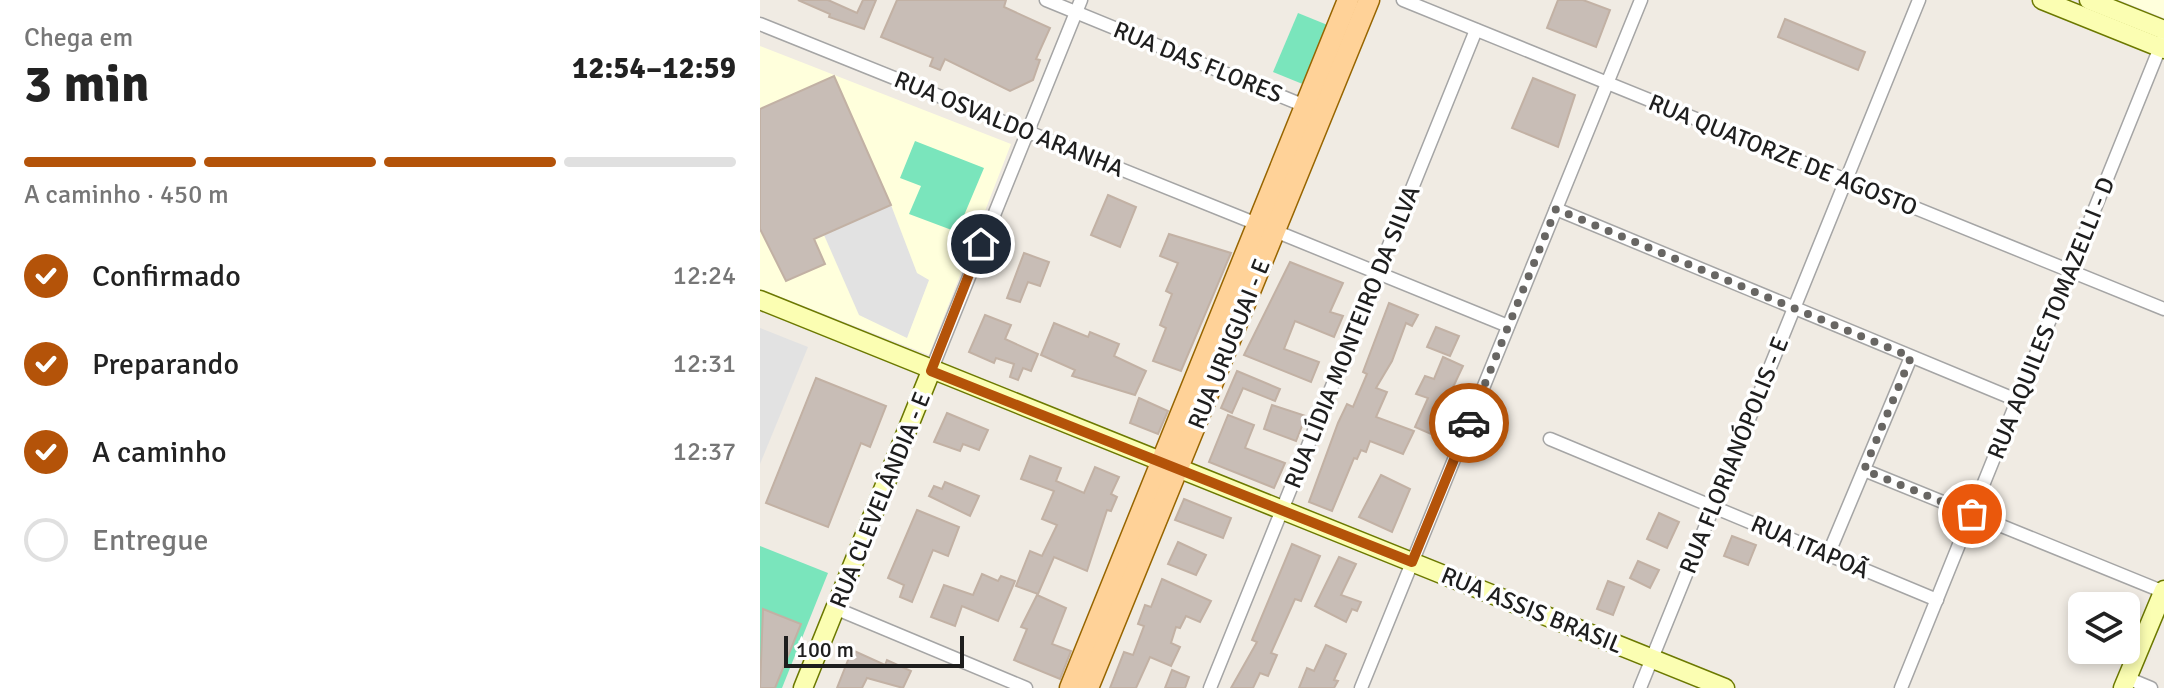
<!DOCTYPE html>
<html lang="pt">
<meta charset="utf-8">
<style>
body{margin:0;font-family:Signika,sans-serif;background:#f2f2f2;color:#222;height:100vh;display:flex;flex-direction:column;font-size:30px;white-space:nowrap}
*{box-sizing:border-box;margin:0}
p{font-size:26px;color:#767676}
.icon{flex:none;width:44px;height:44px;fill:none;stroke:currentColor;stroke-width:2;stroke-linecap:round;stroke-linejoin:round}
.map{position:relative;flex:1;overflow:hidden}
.drawer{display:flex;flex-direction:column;background:#fff;width:760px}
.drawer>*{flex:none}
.buttons{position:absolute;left:1308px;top:592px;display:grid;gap:16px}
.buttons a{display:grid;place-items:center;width:72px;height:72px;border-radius:12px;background:#fff;box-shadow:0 4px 12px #0003;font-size:40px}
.scale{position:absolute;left:24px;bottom:20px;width:180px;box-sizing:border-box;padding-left:8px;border:4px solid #1e1e1e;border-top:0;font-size:22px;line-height:28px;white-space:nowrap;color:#1e1e1e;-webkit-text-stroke:6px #fff;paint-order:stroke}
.pin{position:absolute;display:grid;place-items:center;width:68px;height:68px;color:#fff;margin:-34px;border:4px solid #fff;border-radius:50%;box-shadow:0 2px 8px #0007}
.courier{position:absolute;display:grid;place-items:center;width:80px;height:80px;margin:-40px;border:6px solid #b45309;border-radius:50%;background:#fff;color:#222;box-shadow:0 2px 10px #0007}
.summary em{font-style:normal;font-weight:800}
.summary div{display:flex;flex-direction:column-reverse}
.summary{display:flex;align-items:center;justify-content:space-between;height:136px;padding:0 24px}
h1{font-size:52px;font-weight:800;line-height:60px}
.bar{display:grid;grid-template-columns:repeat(4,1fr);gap:12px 8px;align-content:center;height:96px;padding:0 24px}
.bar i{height:10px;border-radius:6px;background:#e0e0e0}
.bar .on{background:#b45309}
.bar p{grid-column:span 4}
ol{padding:0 24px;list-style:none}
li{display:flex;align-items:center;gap:24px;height:88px}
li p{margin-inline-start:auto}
li .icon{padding:8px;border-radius:50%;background:#b45309;color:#fff;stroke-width:4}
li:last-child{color:#767676}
li i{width:44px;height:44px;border:4px solid #e0e0e0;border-radius:50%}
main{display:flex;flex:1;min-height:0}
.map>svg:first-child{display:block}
.education{fill:#ffffdc}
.pitch{fill:#7ae5bc}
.parking{fill:#e2e2e2}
.building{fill:#c8bdb6;stroke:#c2b1a4;stroke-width:2}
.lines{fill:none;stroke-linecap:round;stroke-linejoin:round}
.street-casing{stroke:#a5a5a5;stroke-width:15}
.secondary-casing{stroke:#6c7900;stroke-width:21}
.primary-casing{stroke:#976500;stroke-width:23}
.street{stroke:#fff;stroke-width:12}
.secondary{stroke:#fbfeb2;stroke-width:18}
.primary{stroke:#ffd298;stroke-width:20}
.done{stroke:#686663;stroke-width:8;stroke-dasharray:0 14.4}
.route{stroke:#b45309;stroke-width:10}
.labels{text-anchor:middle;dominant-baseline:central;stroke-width:7;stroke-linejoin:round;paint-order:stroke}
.street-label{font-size:24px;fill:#1e1e1e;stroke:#fff}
</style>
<main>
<section class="drawer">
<div class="summary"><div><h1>3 min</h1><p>Chega em</p></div><em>12:54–12:59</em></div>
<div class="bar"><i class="on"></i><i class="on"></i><i class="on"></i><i></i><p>A caminho · 450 m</p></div>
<ol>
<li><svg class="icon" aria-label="check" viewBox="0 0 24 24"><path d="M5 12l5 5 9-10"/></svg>Confirmado<p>12:24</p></li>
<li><svg class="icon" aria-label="check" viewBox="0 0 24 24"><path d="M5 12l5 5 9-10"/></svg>Preparando<p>12:31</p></li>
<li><svg class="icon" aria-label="check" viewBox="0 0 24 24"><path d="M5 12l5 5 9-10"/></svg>A caminho<p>12:37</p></li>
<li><i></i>Entregue</li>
</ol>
</section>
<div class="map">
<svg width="1404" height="688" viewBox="0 0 1404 688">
<rect width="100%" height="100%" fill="#f0ebe3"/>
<!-- education -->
<g class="education">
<polygon points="1359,0 1404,0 1404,18"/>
<polygon points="0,46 251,144 169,355 0,289"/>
</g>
<!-- pitch -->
<g class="pitch">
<polygon points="538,13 570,26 545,85 513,72"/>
<polygon points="155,141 224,168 197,232 149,214 161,186 140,178"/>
<polygon points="0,546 68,573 22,688 0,688"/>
</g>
<!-- parking -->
<g class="parking">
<polygon points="131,205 157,273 169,280 147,338 99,315 64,235"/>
<polygon points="0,328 48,347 0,464"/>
</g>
<!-- building -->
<g class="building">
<polygon points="38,0 68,0 97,13 103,0 116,0 104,29 69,17 70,14"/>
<polygon points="137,0 246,0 244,7 290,28 276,59 280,60 273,80 250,91 185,59 180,70 170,66 173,58 121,37"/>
<polygon points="798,0 823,0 850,10 836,47 787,28"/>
<polygon points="1025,19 1105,52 1098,70 1018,37"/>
<polygon points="74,76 131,205 54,239 65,264 26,281 0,229 0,109"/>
<polygon points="773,78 815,95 798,147 752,128"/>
<polygon points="348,195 376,207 360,247 331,235"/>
<polygon points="409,234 471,253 421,371 393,361 406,328 400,325 412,294 406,291 418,263 400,256"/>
<polygon points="264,253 289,262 280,286 268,282 260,302 247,298"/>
<polygon points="530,262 583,283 570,312 583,316 574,337 535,321 524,349 559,362 551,382 484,355"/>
<polygon points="629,303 658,315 652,326 646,323 632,361 616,388 627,392 616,417 654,431 643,454 610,441 606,452 601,450 597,459 594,458 572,511 549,502 578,423 587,404 593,407 607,374 603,372"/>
<polygon points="225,315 251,325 245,339 278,354 271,371 263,368 258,380 250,377 254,364 236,358 234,363 209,352"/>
<polygon points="294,323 328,337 330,332 359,344 354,356 386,371 375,395 312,376 315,370 281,355"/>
<polygon points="676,327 699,336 690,356 667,347"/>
<polygon points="683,357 703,366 671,434 655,427 668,398 656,394 665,376 674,379"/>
<polygon points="477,371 520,389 515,401 483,388 472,413 461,408"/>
<polygon points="56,378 126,406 110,447 101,443 68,527 6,503"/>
<polygon points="379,398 408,411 398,434 370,423"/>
<polygon points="512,405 546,416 536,441 504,429"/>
<polygon points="187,413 228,430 219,450 203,444 200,451 174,442"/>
<polygon points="468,415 494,425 485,448 525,463 514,488 449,462"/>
<polygon points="270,456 301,468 296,481 324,493 335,467 359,477 351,494 357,497 351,511 347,510 327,571 294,557 278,594 256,586 270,551 282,556 297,525 282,519 294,491 261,479"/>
<polygon points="621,475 650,489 632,532 599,517"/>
<polygon points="185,482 219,496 210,516 169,496 174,486 182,489"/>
<polygon points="424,499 471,518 463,538 415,520"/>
<polygon points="157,510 199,527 188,556 173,550 152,602 140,597 144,585 128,578"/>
<polygon points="899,513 919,522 907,548 887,539"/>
<polygon points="972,536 996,545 988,565 964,556"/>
<polygon points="418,542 446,555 436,575 408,564"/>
<polygon points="532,544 560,556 541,601 535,599 511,653 517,655 508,676 500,673 493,688 471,688 497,642 492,640"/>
<polygon points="579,557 596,564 581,595 601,602 597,611 592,609 586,622 555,606"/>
<polygon points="878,561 899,570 890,588 870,578"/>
<polygon points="222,574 238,581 241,576 255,581 238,621 202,606 195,626 171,617 184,585 213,595"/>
<polygon points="402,579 451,601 440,622 426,616 420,628 416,627 411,643 420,647 411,666 390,657 376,688 350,688 364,652 373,655 384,626 378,624 385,605 391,607"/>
<polygon points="848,581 864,587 853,615 837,609"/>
<polygon points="277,595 306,608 292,644 311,651 300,679 254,660 267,629 261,627"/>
<polygon points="3,609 41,624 15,688 0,688"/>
<polygon points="566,645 586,654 574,680 578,681 574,688 539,688 547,668 554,671"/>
<polygon points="92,650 125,665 127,660 151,671 143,688 107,678 102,688 77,688"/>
<polygon points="412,670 429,677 425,688 405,688"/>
</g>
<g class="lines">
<!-- street casing -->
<g class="street-casing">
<g id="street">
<polyline points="286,0 545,106"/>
<polyline points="643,0 1404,309"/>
<polyline points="0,24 497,224"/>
<polyline points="796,209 1259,401"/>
<polyline points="515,231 748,326"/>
<polyline points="171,371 321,0"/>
<polyline points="790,439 1177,600"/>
<polyline points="1104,470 1404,592"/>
<polyline points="1068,555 1151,357"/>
<polyline points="77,609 266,688"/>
<polyline points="1367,678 1391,688"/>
<polyline points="450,688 716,30"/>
<polyline points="601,688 881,0"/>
<polyline points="880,688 1159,0"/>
<polyline points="1141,688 1403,40"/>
</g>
</g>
<!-- secondary casing -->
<g class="secondary-casing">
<g id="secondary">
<polyline points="1282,0 1404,49"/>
<polyline points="1329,0 1404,30"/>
<polyline points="0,300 965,688"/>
<polyline points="43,688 171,371"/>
<polyline points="1363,688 1404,590"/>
</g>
</g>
<!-- primary casing -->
<g class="primary-casing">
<g id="primary">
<polyline points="310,688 588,0"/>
<polyline points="328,688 609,0"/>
</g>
</g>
<!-- street -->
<use href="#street" class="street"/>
<!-- secondary -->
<use href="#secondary" class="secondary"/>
<!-- primary -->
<use href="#primary" class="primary"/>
</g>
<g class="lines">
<!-- done -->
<polyline class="done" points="709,423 796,209 1151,357 1104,470 1212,514"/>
<!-- route -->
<polyline class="route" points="221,244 171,371 652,562 709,423"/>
</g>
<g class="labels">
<!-- street labels -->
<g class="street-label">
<text transform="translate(438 62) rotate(22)">RUA DAS FLORES</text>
<text transform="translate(249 124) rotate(22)">RUA OSVALDO ARANHA</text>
<text transform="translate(1023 155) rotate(22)">RUA QUATORZE DE AGOSTO</text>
<text transform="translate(1291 318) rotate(-68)">RUA AQUILES TOMAZELLI - D</text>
<text transform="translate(592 337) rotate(-68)">RUA LÍDIA MONTEIRO DA SILVA</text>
<text transform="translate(469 344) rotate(-68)">RUA URUGUAI - E</text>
<text transform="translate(974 455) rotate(-68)">RUA FLORIANÓPOLIS - E</text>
<text transform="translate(120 500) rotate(-68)">RUA CLEVELÂNDIA - E</text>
<text transform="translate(1050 547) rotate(23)">RUA ITAPOÃ</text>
<text transform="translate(772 610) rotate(22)">RUA ASSIS BRASIL</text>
</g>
</g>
</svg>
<div class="buttons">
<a><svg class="icon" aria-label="layers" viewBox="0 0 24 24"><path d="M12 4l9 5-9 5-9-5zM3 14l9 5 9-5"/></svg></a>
</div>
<div class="scale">100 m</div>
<div class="pin" style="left:1212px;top:514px;background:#ea580c"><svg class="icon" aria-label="bag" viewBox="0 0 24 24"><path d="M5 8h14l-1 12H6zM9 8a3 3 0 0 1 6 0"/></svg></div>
<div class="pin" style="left:221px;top:244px;background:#1f2937"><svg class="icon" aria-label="home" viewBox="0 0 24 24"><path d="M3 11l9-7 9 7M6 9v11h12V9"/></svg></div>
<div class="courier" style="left:709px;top:423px"><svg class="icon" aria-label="car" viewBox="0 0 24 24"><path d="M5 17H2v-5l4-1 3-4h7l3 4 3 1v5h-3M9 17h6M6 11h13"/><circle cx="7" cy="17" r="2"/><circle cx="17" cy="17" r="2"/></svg></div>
</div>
</main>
